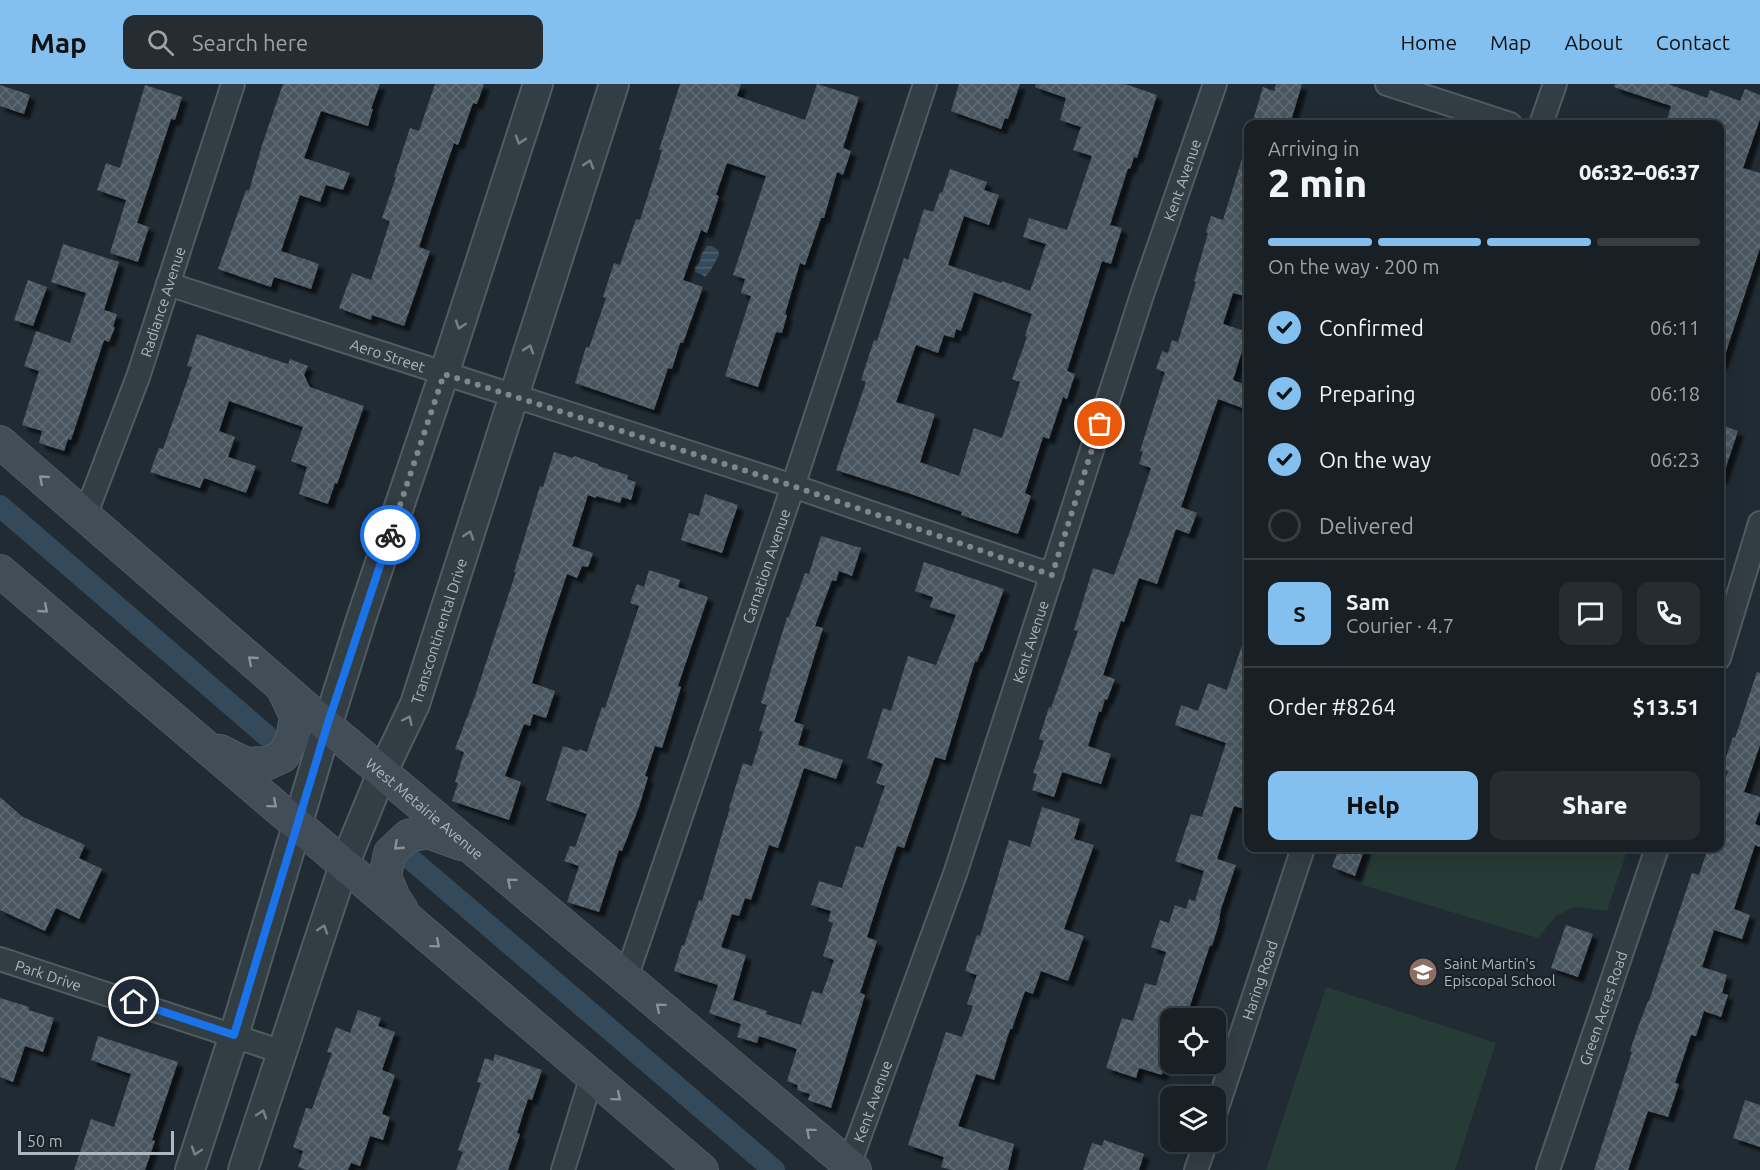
<!DOCTYPE html>
<meta charset="utf-8">
<style>
body{margin:0;font-family:Ubuntu,sans-serif;background:#252d32;color:#f1f3f6;height:100vh;display:flex;flex-direction:column;font-size:22px;white-space:nowrap}
*{box-sizing:border-box;margin:0}
p{font-size:20px;color:#9fa3a7}
.icon{flex:none;width:33px;height:33px;fill:none;stroke:currentColor;stroke-width:2;stroke-linecap:round;stroke-linejoin:round}
.map{position:relative;flex:1;overflow:hidden}
.details{position:absolute;left:1244px;top:36px;width:480px;height:732px;display:flex;flex-direction:column;background:#182026;border-radius:12px;box-shadow:0 6px 24px #0002,0 0 0 2px #363e43}
.details>*{flex:none}
.tools{position:absolute;left:1160px;top:924px;display:grid;gap:12px}
.tools a{display:grid;place-items:center;width:66px;height:66px;border-radius:12px;background:#182026;box-shadow:0 6px 24px #0002,0 0 0 2px #363e43;font-size:30px}
.scale{position:absolute;left:18px;bottom:15px;width:156px;box-sizing:border-box;padding-left:6px;border:3px solid #adb8c1;border-top:0;font-size:16px;line-height:21px;white-space:nowrap;color:#adb8c1;-webkit-text-stroke:4px #192228;paint-order:stroke}
.pin{position:absolute;display:grid;place-items:center;width:51px;height:51px;color:#fff;margin:-26px;border:3px solid #fff;border-radius:50%;box-shadow:0 2px 6px #0007}
.courier{position:absolute;display:grid;place-items:center;width:60px;height:60px;margin:-30px;border:4px solid #1a73e8;border-radius:50%;background:#fff;color:#222;box-shadow:0 2px 8px #0007}
.headline em{font-style:normal;font-weight:800}
.headline div{display:flex;flex-direction:column-reverse}
.headline{display:flex;align-items:center;justify-content:space-between;height:102px;padding:0 24px}
h1{font-size:39px;font-weight:800;line-height:45px}
.bar{display:grid;grid-template-columns:repeat(4,1fr);gap:9px 6px;align-content:center;height:72px;padding:0 24px}
.bar i{height:8px;border-radius:4px;background:#363e43}
.bar .active{background:#83c0f0}
.bar p{grid-column:span 4}
.line{display:flex;align-items:center;gap:15px;padding:0 24px;border-top:2px solid #363e43}
.line div{flex:1}
.round{display:grid;place-items:center;flex:none;width:63px;height:63px;border-radius:12px;background:#252d32}
ol{padding:0 24px;list-style:none}
li{display:flex;align-items:center;gap:18px;height:66px}
li p{margin-inline-start:auto}
li .icon{padding:6px;border-radius:50%;background:#83c0f0;color:#111;stroke-width:4}
li:last-child{color:#9fa3a7}
li i{width:33px;height:33px;border:3px solid #363e43;border-radius:50%}
.primary-button{display:flex;gap:12px;margin-top:auto;padding:12px 24px}
.primary-button a{flex:1;height:69px;border-radius:12px;background:#83c0f0;color:#111;font-size:24px;font-weight:800;line-height:69px;text-align:center}
.primary-button a+a{background:#252d32;color:#f1f3f6}
header{display:flex;align-items:center;gap:36px;box-sizing:border-box;height:84px;padding:0 30px;background:#83c0f0;color:#111}
header strong{font-size:28px}
nav{display:flex;gap:33px;margin-inline-start:auto;font-size:21px}
.search{width:420px;height:54px;background:#252d32;display:flex;align-items:center;gap:15px;box-sizing:border-box;padding:0 21px;border-radius:12px;color:#9fa3a7;font-size:22px}
.map>svg:first-child{display:block}
.park{fill:#263a36}
.water{fill:url(#water-rules)}
.lines{fill:none;stroke-linecap:round;stroke-linejoin:round}
.canal{stroke:#344a5a;stroke-width:22}
.building{fill:url(#building-cross-hatch);fill-rule:evenodd;filter:url(#shadow)}
.minor-casing{stroke:#505b62;stroke-width:26}
.tertiary-casing{stroke:#505b62;stroke-width:32}
.secondary-casing{stroke:#505b62;stroke-width:34}
.minor{stroke:#333d44;stroke-width:22}
.tertiary{stroke:#333d44;stroke-width:28}
.secondary{stroke:#414d57;stroke-width:32}
.oneway{stroke:#768189}
.oneway2{stroke:#87939c}
.done{stroke:#7c878f;stroke-width:6;stroke-dasharray:0 10.8}
.route{stroke:#1a73e8;stroke-width:8}
.labels{text-anchor:middle;dominant-baseline:central;stroke-width:4.5;stroke-linejoin:round;paint-order:stroke}
.street-label{font-size:15px;fill:#adb8c1;stroke:#192228}
.poi-label{font-size:15px;fill:#adb8c1;stroke:#192228;text-anchor:start}
</style>
<header>
<strong>Map</strong>
<div class="search"><svg class="icon" aria-label="search" viewBox="0 0 24 24"><circle cx="10" cy="10" r="6"/><path d="M15 15l6 6"/></svg>Search here</div>
<nav><a>Home</a><a>Map</a><a>About</a><a>Contact</a></nav>
</header>
<div class="map">
<svg width="1760" height="1086" viewBox="0 0 1760 1086">
<defs>
<pattern id="water-rules" width="6" height="5" patternUnits="userSpaceOnUse" patternTransform="scale(1.5)"><rect width="6" height="5" fill="#344a5a"/><path d="M0 2.5h6" fill="none" stroke="#4f6270"/></pattern>
<pattern id="building-cross-hatch" width="8" height="8" patternUnits="userSpaceOnUse" patternTransform="scale(1.5)"><rect width="8" height="8" fill="#48565f"/><path d="M0 0l8 8M0 8l8-8" fill="none" stroke="#606c74"/></pattern>
<filter id="shadow"><feDropShadow dx="5.5" dy="5.5" stdDeviation="1.5" flood-color="#0009"/></filter>
</defs>
<rect width="100%" height="100%" fill="#202b33"/>
<!-- park -->
<g class="park">
<polygon points="1374,764 1628,764 1607,827 1574,823 1556,832 1538,854 1362,801"/>
<polygon points="1326,903 1496,959 1455,1086 1266,1086"/>
</g>
<!-- water -->
<path class="water" d="M707,162H712L718,166L719,171C714,180 711,187 705,193L701,190L695,188V183L700,178L701,171Z"/>
<g class="lines">
<!-- canal -->
<g class="canal">
<polyline points="0,422 267,652"/>
<polyline points="413,777 774,1086"/>
</g>
</g>
<!-- building -->
<g class="building">
<polygon points="283,0 380,0 371,25 373,25 368,42 321,27 304,74 350,89 343,106 326,101 320,118 300,111 281,167 319,180 311,205 274,193 271,203 218,185 246,106 249,107 262,61"/>
<polygon points="435,0 484,0 477,20 473,19 458,61 454,59 432,123 419,163 430,167 404,242 372,231 371,236 339,224 352,189 371,196 390,137 382,134 396,93 394,93 410,44 419,47"/>
<polygon points="680,0 741,0 737,12 805,36 817,0 859,13 843,64 851,67 843,91 837,88 824,134 821,134 805,181 800,179 785,230 787,231 782,249 776,248 758,303 725,292 751,212 741,209 745,195 733,191 766,92 727,79 716,111 719,112 707,149 701,146 683,196 703,203 683,259 680,259 672,285 668,284 654,326 575,299 586,263 589,264 606,214 603,213 614,179 620,181 636,135 640,136 657,83 662,66 659,66"/>
<polygon points="959,0 1020,0 1008,35 1005,34 1001,45 951,27"/>
<path d="M1036,0H1125L1157,11L1137,74L1134,73L1130,85L1128,84L1110,141L1122,144L1111,180L1102,177L1067,287L1075,290L1067,315L1063,313L1049,355L1043,353L1025,409L1031,412L1018,450L961,431L962,428L911,410L836,386L866,298L861,296L874,256L877,257L904,174L908,176L924,125L933,128L940,108L942,109L950,85L987,98L984,106L999,111L989,141L964,132L948,181L1002,199V197L1030,207L1046,160L1023,153L1029,134L1067,146L1092,72L1073,66L1081,43L1060,36L1066,14L1035,3ZM974,208L1032,230L1025,252L1027,253L1012,295L1020,298L1002,354L974,344L959,392L920,378L935,330L896,318L916,261L938,269L944,251L954,254L956,245L961,247Z"/>
<polygon points="1276,0 1302,0 1290,40 1252,40 1263,3 1274,7"/>
<polygon points="1615,0 1668,0 1707,14 1710,6 1740,17 1745,5 1760,11 1760,35 1743,84 1760,89 1760,164 1722,280 1719,280 1719,40 1684,40 1667,35 1671,22 1614,3"/>
<polygon points="0,1 30,11 24,30 0,22"/>
<polygon points="145,1 182,13 175,36 171,35 137,139 149,143 138,178 110,169 126,116 97,106 106,79 120,84"/>
<polygon points="1244,68 1248,68 1248,213 1233,209 1223,240 1248,248 1233,296 1248,302 1248,326 1218,315 1181,423 1197,429 1189,450 1176,445 1157,500 1139,494 1124,538 1121,537 1103,591 1115,595 1107,616 1105,615 1101,628 1099,627 1088,662 1111,670 1101,700 1062,688 1054,713 1032,706 1037,690 1033,689 1044,657 1039,655 1049,623 1051,624 1078,547 1074,546 1093,484 1114,491 1130,447 1151,384 1139,380 1143,368 1140,367 1165,288 1156,285 1162,267 1168,269 1172,256 1178,258 1196,198 1194,197 1208,149 1206,148 1211,132 1223,136"/>
<polygon points="63,160 119,178 104,226 117,230 113,243 115,243 109,258 104,256 71,356 68,355 64,367 39,359 42,347 22,341 39,287 24,282 36,247 70,259 86,209 51,198"/>
<polygon points="28,196 47,203 33,242 14,236"/>
<polygon points="197,250 288,280 290,275 308,282 304,291 310,303 364,322 337,400 335,399 328,420 299,410 307,383 291,377 303,343 229,317 219,347 235,353 228,373 256,382 246,409 204,394 200,404 150,388 159,364 163,365 192,283 187,282"/>
<polygon points="1719,340 1738,347 1722,395 1719,394"/>
<polygon points="554,368 573,374 574,372 598,380 598,382 628,391 627,395 636,398 631,416 622,413 620,419 596,412 596,414 588,411 572,462 593,469 588,483 582,482 577,494 567,490 545,556 532,599 555,607 546,634 533,630 530,642 524,640 505,692 521,698 509,736 452,717 458,699 455,698 464,668 455,665 475,612 516,488 514,488 540,402 543,403"/>
<polygon points="705,410 738,421 722,469 681,456 689,429 699,432"/>
<polygon points="821,452 861,464 852,492 839,487 836,497 832,496 815,542 823,544 794,638 804,641 798,661 843,676 836,695 804,684 778,764 769,761 751,816 745,814 739,832 732,830 721,863 746,871 733,916 767,927 766,930 801,941 812,907 822,910 834,876 823,872 833,839 828,837 831,827 811,821 819,797 842,804 856,762 863,764 885,702 876,699 883,680 867,674 883,624 891,627 908,572 936,581 956,531 930,523 933,513 915,507 924,478 1004,505 982,568 981,567 977,578 975,577 945,676 935,673 904,764 897,762 883,803 867,853 877,857 860,909 865,911 831,1024 808,1016 810,1010 797,1006 798,1001 787,997 797,965 759,952 757,959 737,953 741,940 709,929 718,901 674,887 682,861 684,862 699,816 702,817 724,743 730,724 729,724 743,679 752,682 763,647 759,647 767,621 761,619 787,533 789,533 805,489 809,490"/>
<polygon points="649,486 680,496 678,503 708,513 678,602 681,603 662,664 655,662 645,692 648,693 639,723 622,767 619,766 599,828 567,818 579,782 564,777 570,762 575,763 587,730 546,716 563,662 578,667 579,665 587,668 602,623 605,624 639,522 630,519 637,500 644,503"/>
<polygon points="1245,552 1248,553 1248,726 1234,722 1217,775 1236,781 1221,825 1219,836 1220,836 1212,862 1210,861 1186,934 1170,934 1170,979 1166,977 1162,991 1139,984 1136,994 1106,984 1122,934 1133,937 1145,899 1156,902 1166,868 1151,863 1160,836 1169,839 1175,821 1186,825 1189,815 1195,817 1204,787 1175,777 1191,730 1202,733 1226,659 1175,641 1181,621 1198,627 1208,599 1227,606"/>
<polygon points="1757,588 1760,589 1760,661 1744,708 1760,713 1760,726 1755,740 1760,742 1760,763 1755,761 1734,825 1750,831 1742,855 1714,846 1702,883 1727,891 1722,909 1728,911 1721,933 1704,927 1696,952 1691,951 1675,999 1679,1000 1668,1033 1648,1027 1628,1086 1594,1086 1632,968 1630,967 1637,946 1648,917 1649,917 1692,789 1699,791 1708,764 1719,764 1719,712 1728,687 1722,685 1733,653 1735,654"/>
<polygon points="0,713 23,733 85,761 79,774 102,785 79,835 56,824 45,847 0,826"/>
<polygon points="1042,723 1080,735 1074,755 1094,761 1064,845 1084,852 1068,897 1041,887 1033,910 1025,907 1012,945 1010,945 994,996 976,990 958,1042 1014,1060 1008,1086 951,1086 941,1083 944,1073 908,1061 946,948 962,953 973,922 967,920 977,891 965,887 977,851 980,852 1009,756 1030,763"/>
<polygon points="1339,764 1365,764 1355,792 1332,783"/>
<polygon points="1566,841 1593,850 1578,893 1551,884"/>
<polygon points="0,914 29,923 29,926 54,934 43,968 25,962 13,998 0,993"/>
<polygon points="358,926 381,934 378,942 395,948 382,986 395,991 382,1030 390,1033 383,1056 370,1052 360,1082 351,1079 348,1086 307,1086 298,1083 303,1067 293,1063 306,1024 312,1025 332,969 327,968 336,943 350,949"/>
<polygon points="98,952 178,978 152,1056 155,1057 145,1086 74,1086 91,1035 114,1043 131,990 91,976"/>
<polygon points="495,970 542,986 532,1016 528,1015 517,1049 520,1050 508,1086 456,1086 463,1068 458,1066 481,999 477,998 485,974 493,977"/>
<polygon points="1745,1016 1760,1021 1760,1063 1733,1054"/>
<polygon points="1104,1056 1144,1070 1139,1086 1083,1086 1092,1059 1102,1062"/>
</g>
<g class="lines">
<!-- minor casing -->
<g class="minor-casing">
<g id="minor">
<polyline points="1387,0 1510,40"/>
<polyline points="1541,40 1555,0"/>
<path id="s1" d="M168,200L793,402L1052,491"/>
<path id="s2" d="M85,432L138,293L233,0"/>
<polyline points="1719,574 1760,439"/>
<path id="s3" d="M0,875L282,968"/>
<path id="s4" d="M626,894L793,402L925,0"/>
<path id="s5" d="M1215,1030L1303,764"/>
<path id="s6" d="M849,1081L955,790L1142,211L1215,0"/>
<polyline points="563,1086 592,992"/>
<polyline points="1196,1086 1206,1058"/>
<path id="s7" d="M1548,1086L1657,764"/>
</g>
</g>
<!-- tertiary casing -->
<g class="tertiary-casing">
<g id="tertiary">
<polyline points="190,1086 234,951 327,642 363,529 444,290 538,0"/>
<path id="s8" d="M243,1086L344,781L382,689L415,620L614,0"/>
</g>
</g>
<!-- secondary casing -->
<g class="secondary-casing">
<g id="secondary">
<path id="s9" d="M0,358L327,642L855,1086"/>
<polyline points="0,487 702,1086"/>
<polyline points="220,667 246,680 268,679 283,672 292,655 296,632 282,603"/>
<polyline points="402,826 394,814 385,792 390,769 408,752 428,748 461,760"/>
</g>
</g>
<!-- minor -->
<use href="#minor" class="minor"/>
<!-- tertiary -->
<use href="#tertiary" class="tertiary"/>
<!-- secondary -->
<use href="#secondary" class="secondary"/>
</g>
<!-- one-way arrows -->
<defs><path id="oneway-chevron" d="M-2-3.5L2.5 0L-2 3.5" fill="none" stroke-width="1.6" stroke-linecap="round" stroke-linejoin="round" transform="scale(1.5)"/></defs>
<g class="oneway">
<use href="#oneway-chevron" transform="translate(520 56) rotate(108)"/>
<use href="#oneway-chevron" transform="translate(589 80) rotate(-72)"/>
<use href="#oneway-chevron" transform="translate(460 241) rotate(108)"/>
<use href="#oneway-chevron" transform="translate(529 265) rotate(-72)"/>
<use href="#oneway-chevron" transform="translate(469 451) rotate(-72)"/>
<use href="#oneway-chevron" transform="translate(408 636) rotate(-65)"/>
<use href="#oneway-chevron" transform="translate(323 845) rotate(-72)"/>
<use href="#oneway-chevron" transform="translate(262 1030) rotate(-72)"/>
<use href="#oneway-chevron" transform="translate(196 1067) rotate(108)"/>
</g>
<g class="oneway2">
<use href="#oneway-chevron" transform="translate(43 395) rotate(-139)"/>
<use href="#oneway-chevron" transform="translate(44 525) rotate(41)"/>
<use href="#oneway-chevron" transform="translate(252 576) rotate(-139)"/>
<use href="#oneway-chevron" transform="translate(273 720) rotate(40)"/>
<use href="#oneway-chevron" transform="translate(398 762) rotate(137)"/>
<use href="#oneway-chevron" transform="translate(511 798) rotate(-140)"/>
<use href="#oneway-chevron" transform="translate(436 860) rotate(40)"/>
<use href="#oneway-chevron" transform="translate(660 923) rotate(-140)"/>
<use href="#oneway-chevron" transform="translate(617 1013) rotate(40)"/>
<use href="#oneway-chevron" transform="translate(810 1048) rotate(-140)"/>
</g>
<g class="lines">
<!-- done -->
<polyline class="done" points="390,451 444,290 793,402 1052,491 1100,340"/>
<!-- route -->
<polyline class="route" points="134,918 234,951 327,642 390,451"/>
</g>
<!-- icons -->
<defs>
<g id="school-disc" transform="scale(1.5)"><circle r="9.5" fill="#8d6e63" stroke="#192228"/><path d="M0-5L7-2L0 1L-7-2ZM-4 1L0 2.5L4 1V4Q0 6-4 4Z" fill="#fff"/></g>
</defs>
<g fill-rule="evenodd">
<use href="#school-disc" x="1423" y="888"/>
</g>
<g class="labels">
<!-- street labels -->
<g class="street-label">
<text stroke="none"><textPath href="#s6" startOffset="1040">Kent Avenue</textPath></text>
<text stroke="none"><textPath href="#s2" startOffset="228">Radiance Avenue</textPath></text>
<text stroke="none"><textPath href="#s1" startOffset="231">Aero Street</textPath></text>
<text stroke="none"><textPath href="#s4" startOffset="435">Carnation Avenue</textPath></text>
<text stroke="none"><textPath href="#s8" startOffset="574">Transcontinental Drive</textPath></text>
<text stroke="none"><textPath href="#s6" startOffset="554">Kent Avenue</textPath></text>
<text stroke="none"><textPath href="#s9" startOffset="561">West Metairie Avenue</textPath></text>
<text stroke="none"><textPath href="#s3" startOffset="51">Park Drive</textPath></text>
<text stroke="none"><textPath href="#s5" startOffset="141">Haring Road</textPath></text>
<text stroke="none"><textPath href="#s7" startOffset="171">Green Acres Road</textPath></text>
<text stroke="none"><textPath href="#s6" startOffset="68">Kent Avenue</textPath></text>
</g>
<!-- poi labels -->
<g class="poi-label">
<text x="1444" y="879">Saint Martin's<tspan x="1444" dy="17">Episcopal School</tspan></text>
</g>
</g>
</svg>
<div class="tools">
<a><svg class="icon" aria-label="locate" viewBox="0 0 24 24"><circle cx="12" cy="12" r="6"/><path d="M12 2v4M12 18v4M2 12h4M18 12h4"/></svg></a>
<a><svg class="icon" aria-label="layers" viewBox="0 0 24 24"><path d="M12 4l9 5-9 5-9-5zM3 14l9 5 9-5"/></svg></a>
</div>
<div class="scale">50 m</div>
<div class="pin" style="left:1100px;top:340px;background:#ea580c"><svg class="icon" aria-label="bag" viewBox="0 0 24 24"><path d="M5 8h14l-1 12H6zM9 8a3 3 0 0 1 6 0"/></svg></div>
<div class="pin" style="left:134px;top:918px;background:#1f2937"><svg class="icon" aria-label="home" viewBox="0 0 24 24"><path d="M3 11l9-7 9 7M6 9v11h12V9"/></svg></div>
<div class="courier" style="left:390px;top:451px"><svg class="icon" aria-label="bike" viewBox="0 0 24 24"><circle cx="6" cy="16" r="4"/><circle cx="18" cy="16" r="4"/><path d="M6 16l4-8h5l3 8M10 8l3 8H6M13 5h3"/></svg></div>
<section class="details">
<div class="headline"><div><h1>2 min</h1><p>Arriving in</p></div><em>06:32–06:37</em></div>
<div class="bar"><i class="active"></i><i class="active"></i><i class="active"></i><i></i><p>On the way · 200 m</p></div>
<ol>
<li><svg class="icon" aria-label="check" viewBox="0 0 24 24"><path d="M5 12l5 5 9-10"/></svg>Confirmed<p>06:11</p></li>
<li><svg class="icon" aria-label="check" viewBox="0 0 24 24"><path d="M5 12l5 5 9-10"/></svg>Preparing<p>06:18</p></li>
<li><svg class="icon" aria-label="check" viewBox="0 0 24 24"><path d="M5 12l5 5 9-10"/></svg>On the way<p>06:23</p></li>
<li><i></i>Delivered</li>
</ol>
<div class="line" style="height:108px"><b class="round" style="background:#83c0f0;color:#111">S</b><div><b>Sam</b><p>Courier · 4.7</p></div><a class="round"><svg class="icon" aria-label="chat" viewBox="0 0 24 24"><path d="M4 5h16v11H9l-5 4z"/></svg></a><a class="round"><svg class="icon" aria-label="phone" viewBox="0 0 24 24"><path d="M5 4h4l2 5-3 2q2 4 5 5l2-3 5 2v4C11 20 4 13 5 4z"/></svg></a></div>
<div class="line" style="height:78px"><div>Order #8264</div><b>$13.51</b></div>
<div class="primary-button"><a>Help</a><a>Share</a></div>
</section>
</div>
